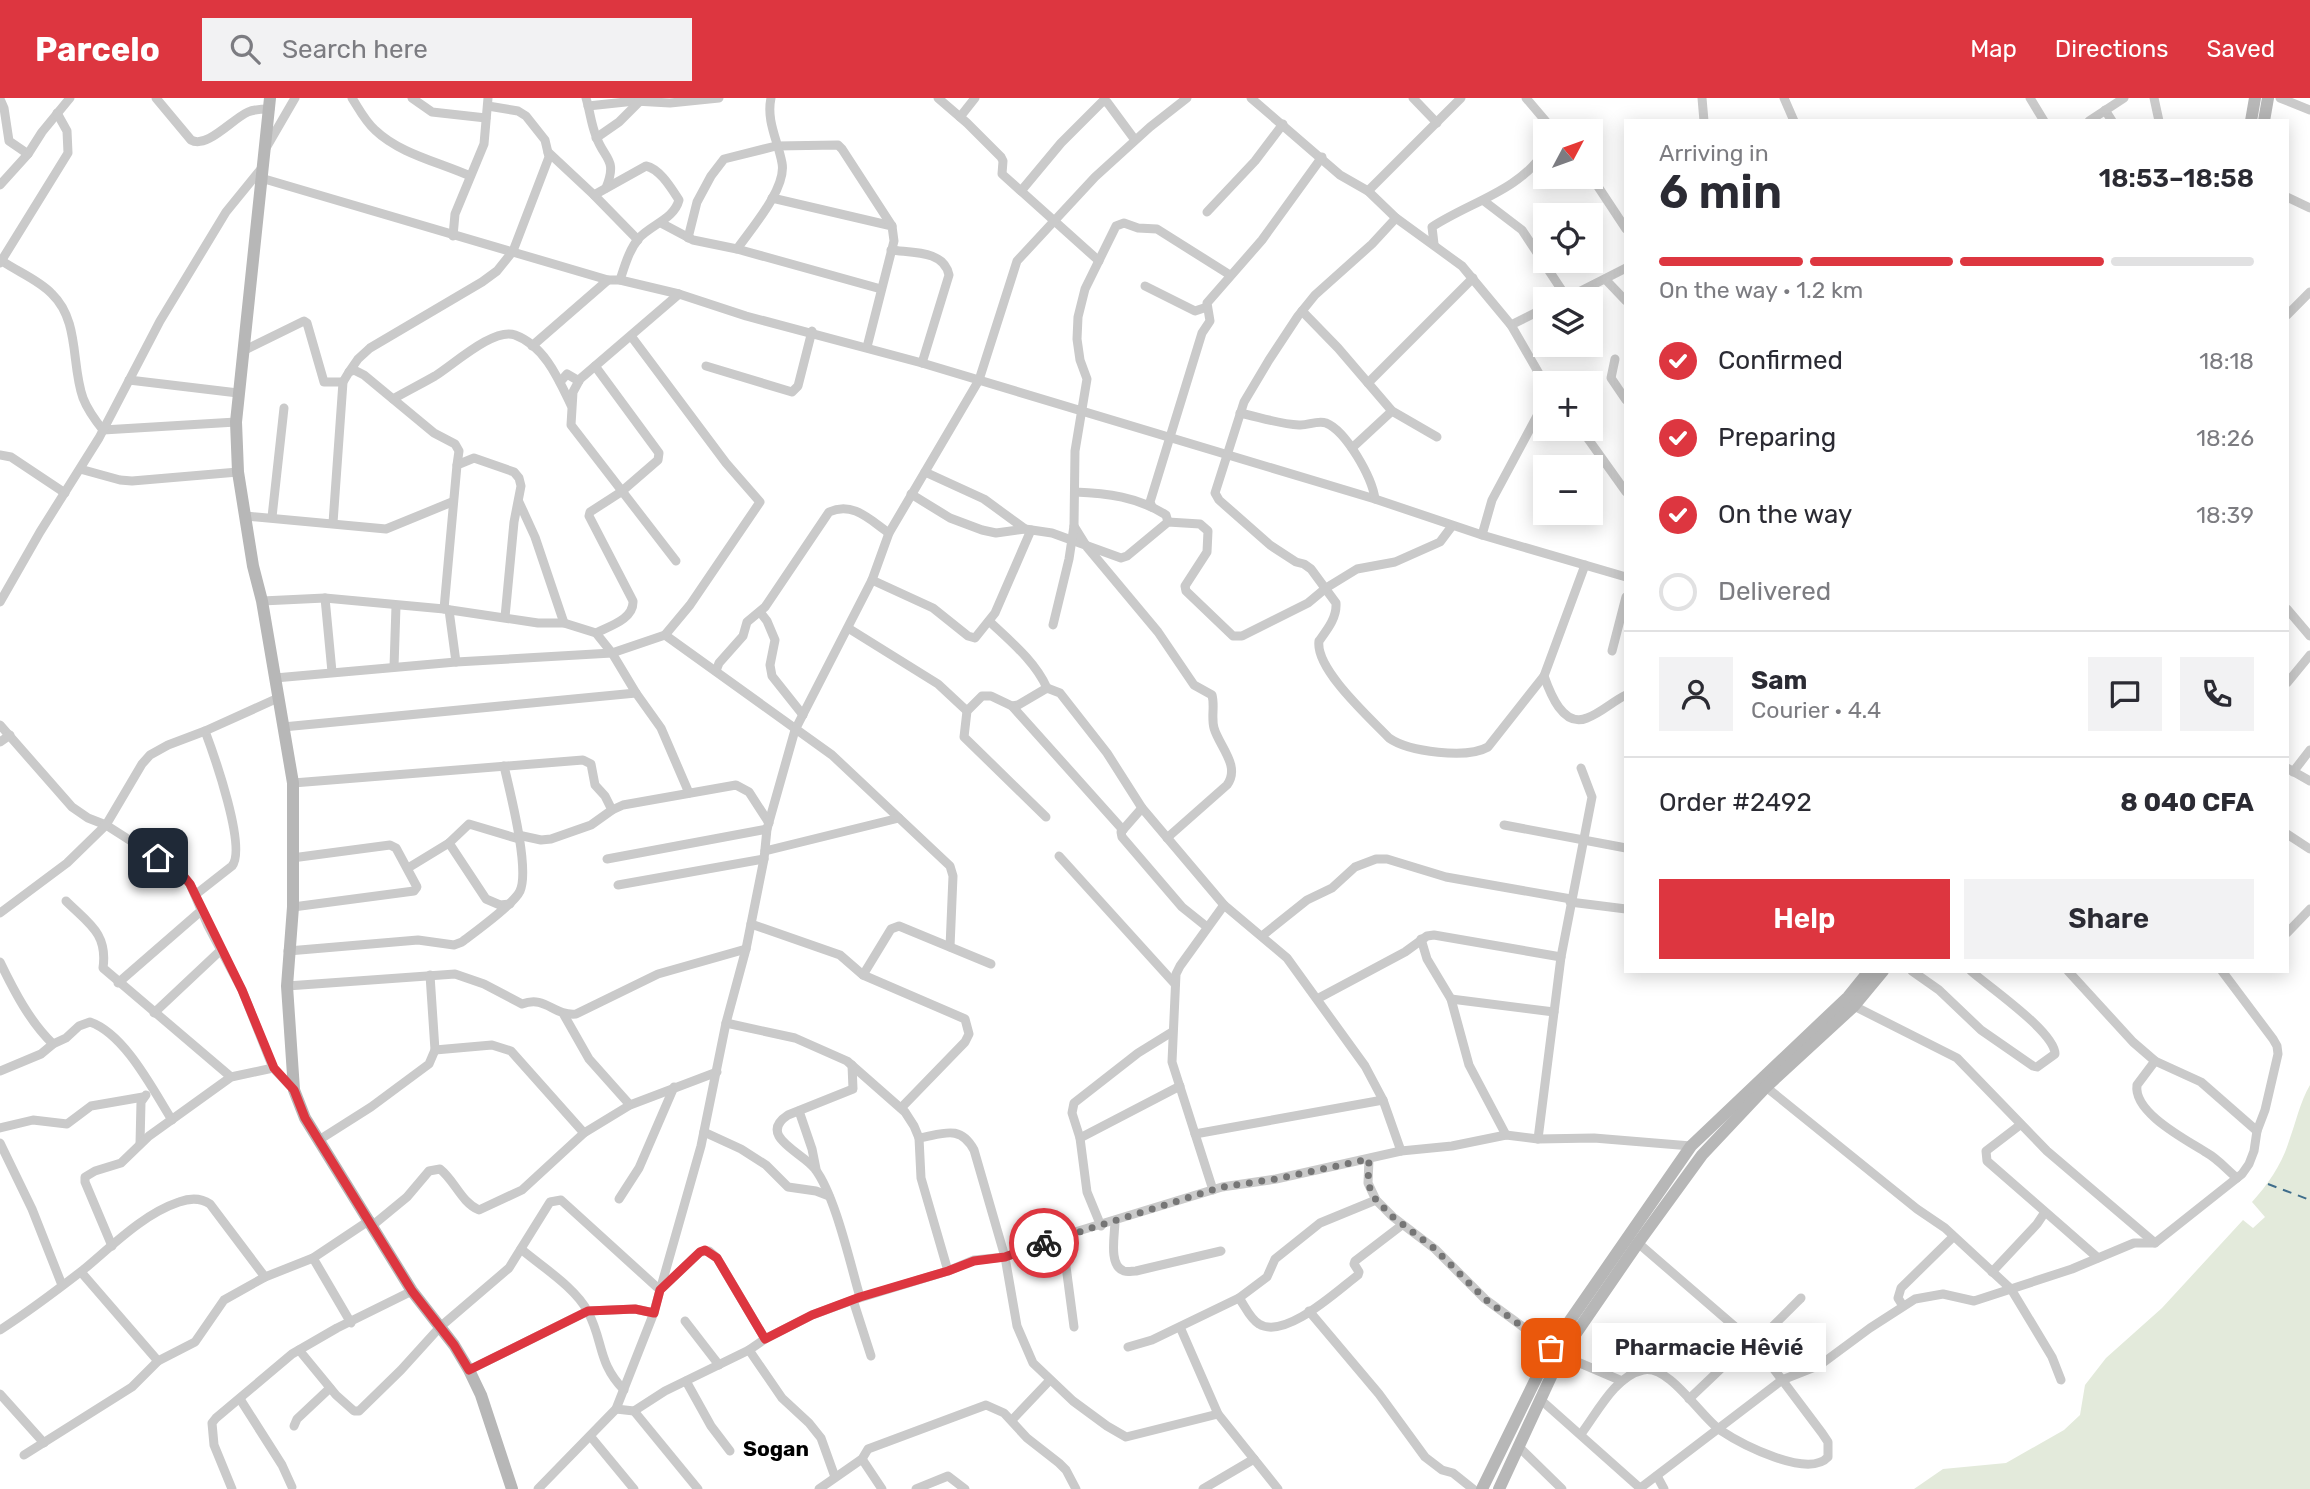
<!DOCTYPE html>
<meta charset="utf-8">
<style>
body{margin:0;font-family:Rubik,sans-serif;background:#f2f2f3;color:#2b2b33;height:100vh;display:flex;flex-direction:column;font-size:26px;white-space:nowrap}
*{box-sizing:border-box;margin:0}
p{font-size:23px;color:#7c7c81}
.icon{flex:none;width:38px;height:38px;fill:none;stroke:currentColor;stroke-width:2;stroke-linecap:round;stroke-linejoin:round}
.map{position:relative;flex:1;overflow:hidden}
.sheet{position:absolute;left:1624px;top:21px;width:665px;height:854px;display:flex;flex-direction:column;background:#fff;border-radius:0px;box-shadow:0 4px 18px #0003}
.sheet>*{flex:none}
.needle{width:46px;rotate:49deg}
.tools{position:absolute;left:1533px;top:21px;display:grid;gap:14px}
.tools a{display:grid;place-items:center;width:70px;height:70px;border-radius:0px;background:#fff;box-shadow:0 4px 18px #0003;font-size:35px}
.pin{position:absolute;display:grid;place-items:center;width:60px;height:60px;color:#fff;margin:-30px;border-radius:14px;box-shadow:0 4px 10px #0006}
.courier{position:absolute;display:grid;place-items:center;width:70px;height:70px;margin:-35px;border:5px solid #dd3640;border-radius:50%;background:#fff;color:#222;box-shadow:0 2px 9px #0007}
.bubble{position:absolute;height:49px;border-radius:0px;background:#fff;box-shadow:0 4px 18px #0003;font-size:23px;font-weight:600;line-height:49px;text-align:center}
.headline em{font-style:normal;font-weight:600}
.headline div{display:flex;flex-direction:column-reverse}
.headline{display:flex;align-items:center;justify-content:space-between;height:119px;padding:0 35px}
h1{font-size:46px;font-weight:600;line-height:52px}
.bar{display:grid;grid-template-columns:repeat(4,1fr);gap:10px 7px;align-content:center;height:84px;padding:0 35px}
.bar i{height:9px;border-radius:5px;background:#e1e1e2}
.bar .active{background:#dd3640}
.bar p{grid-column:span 4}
.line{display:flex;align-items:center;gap:18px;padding:0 35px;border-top:2px solid #e1e1e2}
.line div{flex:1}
.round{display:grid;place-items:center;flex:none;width:74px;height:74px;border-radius:0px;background:#f2f2f3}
ol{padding:0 35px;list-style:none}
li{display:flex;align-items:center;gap:21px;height:77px}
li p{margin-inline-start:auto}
li .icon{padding:7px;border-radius:50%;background:#dd3640;color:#fff;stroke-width:4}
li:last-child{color:#7c7c81}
li i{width:38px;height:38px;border:4px solid #e1e1e2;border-radius:50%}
.cta{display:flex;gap:14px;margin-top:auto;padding:14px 35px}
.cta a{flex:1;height:80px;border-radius:0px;background:#dd3640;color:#fff;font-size:28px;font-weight:600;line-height:80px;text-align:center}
.cta a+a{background:#f2f2f3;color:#2b2b33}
header{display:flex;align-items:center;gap:42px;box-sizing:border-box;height:98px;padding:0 35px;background:#dd3640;color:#fff}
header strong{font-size:33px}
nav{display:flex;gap:38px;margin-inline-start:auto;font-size:24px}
.search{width:490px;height:63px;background:#f2f2f3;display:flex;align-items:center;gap:18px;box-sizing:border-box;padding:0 24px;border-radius:0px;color:#7c7c81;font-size:26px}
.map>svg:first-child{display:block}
.green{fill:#e3eadb}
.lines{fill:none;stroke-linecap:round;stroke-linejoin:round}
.ferry{stroke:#3f6d8b;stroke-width:2;stroke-dasharray:9 7;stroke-linecap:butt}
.street{stroke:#cacaca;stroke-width:9}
.secondary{stroke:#b7b7b7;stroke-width:12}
.done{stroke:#767676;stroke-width:7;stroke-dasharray:0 12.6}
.route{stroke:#dd3640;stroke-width:9}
.labels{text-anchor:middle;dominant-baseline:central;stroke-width:7;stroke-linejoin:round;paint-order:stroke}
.quarter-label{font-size:21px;font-weight:bold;fill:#000;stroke:#fff}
</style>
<header>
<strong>Parcelo</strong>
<div class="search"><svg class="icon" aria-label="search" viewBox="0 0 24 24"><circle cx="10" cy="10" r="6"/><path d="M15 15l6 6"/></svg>Search here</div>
<nav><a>Map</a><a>Directions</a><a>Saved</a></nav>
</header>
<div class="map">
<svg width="2310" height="1391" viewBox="0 0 2310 1391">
<rect width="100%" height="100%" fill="#fff"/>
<!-- green -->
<path class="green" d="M2310,987V1391H1914L1943,1371L2006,1365L2064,1332L2080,1317L2085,1287L2106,1260L2162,1210L2243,1122L2253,1130L2265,1119L2252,1104C2268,1086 2282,1066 2289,1043C2296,1024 2300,1004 2310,987Z"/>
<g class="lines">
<!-- ferry -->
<polyline class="ferry" points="2268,1086 2310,1102"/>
<!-- street -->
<g class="street">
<path d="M156,0L191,42C207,51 232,21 248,14C255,11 263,11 270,11"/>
<path d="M352,0C359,11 365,23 375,32C400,56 439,64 470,78"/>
<polyline points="412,0 432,14 486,20"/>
<path d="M586,0C590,13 591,26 596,38C604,62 618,60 606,90"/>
<polyline points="938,0 967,25 1001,59 1003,63 1002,76 1099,163"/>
<polyline points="1251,0 1340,77 1368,93 1396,120 1462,168 1511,227 1545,286"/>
<polyline points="1413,0 1437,25"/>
<polyline points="1526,0 1554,33"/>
<polyline points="1702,0 1704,23"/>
<polyline points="1784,0 1794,23"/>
<polyline points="2030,0 2044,23"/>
<polyline points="2154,0 2159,23"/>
<polyline points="2280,0 2310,12"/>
<polyline points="0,1 4,10 9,43 28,56"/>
<polyline points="588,8 635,3 670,5 719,0"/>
<polyline points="2105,12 2112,23"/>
<polyline points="960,19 975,0"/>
<polyline points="2089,23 2124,0"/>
<polyline points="596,40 619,24 640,3"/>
<polyline points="266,50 295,0"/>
<polyline points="548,54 594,97 638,142"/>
<polyline points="1591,78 1626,131"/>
<polyline points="261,80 608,182 620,182 679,196 746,218 922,265 1375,401 1482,437 1626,479"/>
<polyline points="0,87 28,56 42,34 70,0"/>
<polyline points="1021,93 1061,45 1102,4 1107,4 1135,42"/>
<polyline points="1368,93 1461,0"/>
<path d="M594,97L646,68C660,71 671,90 679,102C674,121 652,126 639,140C629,152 625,167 620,182"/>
<polyline points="2287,99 2310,110"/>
<polyline points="772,100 892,128 894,143 867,249"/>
<polyline points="1484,103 1522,132 1567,200"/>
<polyline points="1207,114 1255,63 1283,26"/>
<path d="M1396,120L1372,146L1315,197L1298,218L1269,262L1244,304L1215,395L1219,402L1270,447L1296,464L1304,466L1311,471L1336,505C1337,520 1327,532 1319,543C1315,571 1370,620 1389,640C1409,654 1467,661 1488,649L1544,578L1585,467"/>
<polyline points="661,125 693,142 737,151 881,191"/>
<polyline points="453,138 455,116 484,46 488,0"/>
<polyline points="688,140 697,104 711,78 724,61 776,48 838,47 842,51 892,128"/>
<path d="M1434,146L1432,129C1470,104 1519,93 1545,53"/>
<path d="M737,151C751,131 787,90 782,65C778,43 766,23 771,0"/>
<path d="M891,152C912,155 944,152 949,177L922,265"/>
<path d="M2,163C18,174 39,182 52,196C80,223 71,267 83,300C88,313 95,322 103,332L236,324"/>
<polyline points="0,165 68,55 67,33 57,15"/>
<polyline points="1605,181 1626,203"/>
<polyline points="1145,188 1195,213 1207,209"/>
<polyline points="1565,201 1626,170"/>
<polyline points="1302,213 1338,250 1392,313 1437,339"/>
<polyline points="2287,217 2310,194"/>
<polyline points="1511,227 1545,210"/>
<polyline points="532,248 608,182"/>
<polyline points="243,253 304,223 307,225 324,284 343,284"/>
<polyline points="1615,261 1611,280 1626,302"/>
<path d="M595,268L659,355L658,362L621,394L590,414L589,418L633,503C634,521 610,528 596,535"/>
<polyline points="706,268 792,294 798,288 812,233"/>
<polyline points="349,274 358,261 370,250 482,184 497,173 513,153 549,59 545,42 526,18 518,13 488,8"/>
<polyline points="129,282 238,295"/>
<polyline points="560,284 567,276 579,283"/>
<polyline points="1368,285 1473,180"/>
<path d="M393,301C407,293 421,286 435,278C453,267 494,229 515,237C545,248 559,282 571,307"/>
<path d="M1240,315C1259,319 1279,326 1299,327C1307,328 1317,322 1326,325C1346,333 1372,379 1375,401"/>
<polyline points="1581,331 1626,394"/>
<polyline points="1352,350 1392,313"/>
<polyline points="0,357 11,359 65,395"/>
<polyline points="80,371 120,382 132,383 238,374"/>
<polyline points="925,374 984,401 1025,431"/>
<path d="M1075,394C1107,395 1138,399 1166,417L1168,424"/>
<polyline points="911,396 950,420 982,432 996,435 1025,431 1052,435 1121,460 1127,458 1168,424 1200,426 1208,433 1207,454 1185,488 1186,493 1233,538 1242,538 1308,505 1326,490 1357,471 1395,464 1440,444 1452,428"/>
<polyline points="519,404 535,439 564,525"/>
<polyline points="1152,409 1150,404 1202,235 1210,223 1207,205 1262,142 1322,59"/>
<polyline points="246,418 386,431 452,404"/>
<polyline points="272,419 284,310"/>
<polyline points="333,425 343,284 349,274 354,272 364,277 434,335 455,346 459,353 457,367"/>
<path d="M1074,428L1087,449L1158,534L1194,587L1212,597C1215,608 1211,619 1214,630C1219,648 1241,668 1227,687L1167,740"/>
<polyline points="1482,437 1492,402 1545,303"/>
<polyline points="676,463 571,327 573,294 580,281 679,196"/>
<polyline points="872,482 933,510 968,538 975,540 995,515 1031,432"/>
<polyline points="325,500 332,574"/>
<polyline points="262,503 325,500 444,511 538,525 564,525 596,535 612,555 636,595 661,630 689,695"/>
<polyline points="0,504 40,434 99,340 160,223 226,114 261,71"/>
<polyline points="444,511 457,367 474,360 514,374 519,380 521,388 514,424 505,519"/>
<polyline points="2287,511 2310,538"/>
<polyline points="449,512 456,564"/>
<polyline points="760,514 767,523 775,542 770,567 772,578 803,617"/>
<path d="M989,523C1010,543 1035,563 1047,590"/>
<polyline points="1053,527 1069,461 1074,428 1075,353 1087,281 1080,262 1077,241 1078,219 1085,191 1116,128 1124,125 1138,130 1157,131 1230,177"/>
<polyline points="848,530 938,586 967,613"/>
<polyline points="665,537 832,657 950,768 953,778 950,849"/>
<polyline points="1612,553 1626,499"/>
<polyline points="394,569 396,508"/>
<path d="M716,573L719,565L743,538L747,524L765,509L829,414C853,403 870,422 889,435"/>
<path d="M1544,578C1550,595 1563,630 1587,620C1601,615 1613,603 1626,597"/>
<polyline points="275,580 456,564 612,555 665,537 690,507 760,404 726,365 631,238"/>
<polyline points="2287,585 2310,557"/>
<polyline points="1012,608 1018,607 1047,590 1060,595 1107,655 1142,710 1224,807 1287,860 1365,968 1383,1002 1401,1053"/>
<polyline points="0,627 72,709 88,720 106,727 181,775 190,786 208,828 242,892 273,970 294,992"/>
<polyline points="283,629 636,595"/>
<polyline points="0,644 10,637"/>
<polyline points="2287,670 2310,683"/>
<polyline points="2293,674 2310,652"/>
<polyline points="293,685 583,662 591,666 595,687 605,698 612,712"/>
<polyline points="1142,710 1121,734 1122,739 1182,809 1207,829"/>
<polyline points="1046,719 964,639 967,613 982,598 991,598 1012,608 1123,732"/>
<polyline points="1504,727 1626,750"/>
<polyline points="2287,736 2310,751"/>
<polyline points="518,737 541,742 551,741 591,727 612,712 623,707 736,687 749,694 769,725"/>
<polyline points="449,745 486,801 500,807 510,806"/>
<polyline points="765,753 899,720"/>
<polyline points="1059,758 1175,886"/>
<polyline points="292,760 390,747 396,750 417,789 414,793 293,809"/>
<polyline points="607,761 767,731"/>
<polyline points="408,770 449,745 469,726 519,741"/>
<polyline points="618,787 764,761"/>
<path d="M195,797L232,768C247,750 214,657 205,633"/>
<path d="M66,803C88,825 108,835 103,870L231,979"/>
<polyline points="1570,804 1626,811"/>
<polyline points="0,815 67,765 106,727 142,666 150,657 168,647 205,633 278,600"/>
<polyline points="751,826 840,857 863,877 965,921 969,936 965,944 901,1010"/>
<polyline points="2287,835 2310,811"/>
<polyline points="1262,838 1307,802 1332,790 1355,769 1376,761 1387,761 1446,779 1571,801"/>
<polyline points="1421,841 1427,861 1451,901 1469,967 1506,1037"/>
<path d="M288,853L418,842L454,847L462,844C475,834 514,806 520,793C530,771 510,694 504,668"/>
<path d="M0,864C14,893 30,924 53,946"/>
<path d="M1912,873L1939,892L1981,932L2033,968L2037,969L2055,956C2055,934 1989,889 1971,873"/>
<polyline points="2068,873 2133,944 2155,963 2201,984 2257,1033"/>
<polyline points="863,877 891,831 899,828 991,866"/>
<polyline points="118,885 202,812"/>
<path d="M287,888L455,876L484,886L522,906C546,897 553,918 576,916L658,876L746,851"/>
<polyline points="1317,901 1405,854 1427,838 1434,837 1561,859"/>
<polyline points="1451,901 1554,914"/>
<polyline points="1854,908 1957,960 2047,1053 2155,1145"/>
<polyline points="154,915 221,852"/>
<polyline points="564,917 589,961 630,1007"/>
<polyline points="726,925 795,940 847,963 905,1014 914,1028 919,1040 921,1080 948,1173"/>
<polyline points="435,952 492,947 511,953 584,1035"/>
<path d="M2155,963L2137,987C2133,1015 2187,1042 2207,1055C2218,1061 2227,1072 2237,1080"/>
<path d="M852,967L853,991L788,1017C756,1038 804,1055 815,1071C835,1097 850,1165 860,1199"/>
<path d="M0,973L41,956L53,946L66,940L79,928L90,924C125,936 153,992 172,1022"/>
<polyline points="1766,989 1917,1111 1945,1130 2011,1191 2052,1259 2061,1282"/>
<polyline points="799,1013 812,1051 816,1071"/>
<polyline points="2020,1027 1986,1053 1987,1063 2098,1160"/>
<polyline points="0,1030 33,1022 67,1026 91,1008 143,999"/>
<polyline points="704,1034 741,1051 766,1067 788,1089 816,1093 829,1098"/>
<polyline points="1195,1036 1383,1002"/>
<path d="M919,1040C943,1036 960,1026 974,1052L1005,1159L1017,1228L1033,1265L1073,1303L1107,1328L1126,1339L1218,1316"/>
<polyline points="1080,1040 1180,988"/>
<polyline points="1538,1041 1561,859 1592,699 1581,670"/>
<polyline points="319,1042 371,1009 429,966 435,952 430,877"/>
<polyline points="0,1045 32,1111 62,1187"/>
<polyline points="140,1046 141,1004 146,997"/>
<polyline points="1369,1061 1368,1085 1376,1102 1393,1119 1435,1151 1485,1201 1561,1257 1622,1283"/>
<polyline points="1213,1092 1172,964 1176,876 1180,868 1224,807"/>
<polyline points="619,1101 639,1070 674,989"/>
<path d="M1115,1123C1115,1136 1108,1168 1124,1173C1128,1174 1132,1173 1136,1173L1221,1153"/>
<path d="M373,1127L407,1099L429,1073L440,1071C455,1083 461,1104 479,1112L522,1092L584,1035L630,1007L717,974"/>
<polyline points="1101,1128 1087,1094 1080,1040 1072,1015 1074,1005 1138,955 1172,934"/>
<polyline points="1062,1138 1074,1229"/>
<polyline points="112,1148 85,1084 85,1079 95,1073 121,1065 149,1038 231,979 273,970"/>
<path d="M521,1151C541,1168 576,1190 588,1214C604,1244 597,1264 624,1292"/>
<polyline points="313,1160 351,1225"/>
<polyline points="81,1174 158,1263"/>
<polyline points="1992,1174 2037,1126 2045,1114"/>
<path d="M1239,1200C1245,1208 1250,1221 1259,1226C1285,1242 1337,1193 1358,1177L1359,1174L1354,1166L1355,1163L1402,1127"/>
<polyline points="853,1202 871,1258"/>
<polyline points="1903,1208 1898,1200 1901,1190 1953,1139"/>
<polyline points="1309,1213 1379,1296 1425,1359 1442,1372 1453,1375 1473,1391"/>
<polyline points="685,1223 719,1267"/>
<polyline points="1180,1229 1218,1316 1278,1391"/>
<path d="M0,1232C28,1214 56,1193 83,1172C112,1148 143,1116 179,1104C190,1100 201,1100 210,1106L265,1179"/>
<polyline points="1755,1246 1801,1200"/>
<polyline points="1128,1249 1152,1242 1239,1200 1267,1179 1275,1161 1320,1125 1376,1102"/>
<polyline points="299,1252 336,1297 354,1313 359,1313 401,1272 440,1229 509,1170 550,1104 561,1102 660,1192 700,1154 709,1153 717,1160 765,1241"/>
<polyline points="749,1252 782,1300 809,1325 821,1340 835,1379"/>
<polyline points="469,1272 588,1213 635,1211 654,1215"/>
<polyline points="686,1283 711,1328 730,1353"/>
<polyline points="0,1296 44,1345"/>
<polyline points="240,1301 282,1367 292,1389"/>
<polyline points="1689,1301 1751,1242"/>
<polyline points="1541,1302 1640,1390"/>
<polyline points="616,1311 634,1313 665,1293 749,1252 765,1241 812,1217 853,1202 948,1173 974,1162 1005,1159 1062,1138 1222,1089 1276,1081 1401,1053 1452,1048 1506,1037 1538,1041 1594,1040 1691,1048"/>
<polyline points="634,1313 698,1391"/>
<polyline points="1012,1322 1050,1282"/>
<polyline points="294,1328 297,1321 330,1290"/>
<path d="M1581,1336C1597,1315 1615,1278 1643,1272C1669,1266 1700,1318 1720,1332C1741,1346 1808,1381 1828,1359V1344L1822,1335L1755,1246L1638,1145"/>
<polyline points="591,1339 634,1391"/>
<polyline points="1520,1350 1562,1391"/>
<polyline points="24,1357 132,1289 158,1263 195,1244 224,1202 265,1179 313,1160 370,1122"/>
<polyline points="862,1361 882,1391"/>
<polyline points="1657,1378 1664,1391"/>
<polyline points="232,1391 214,1347 212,1325 216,1320 292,1256 337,1230 412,1193"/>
<polyline points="538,1391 616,1311 653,1217 701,1048 726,925 746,851 764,761 767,731 795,632 872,482 889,435 979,282 1017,163 1095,79 1150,29 1187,0"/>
<polyline points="819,1391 862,1361 868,1351 986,1307 1004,1315 1027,1340 1059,1365 1066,1372 1076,1391"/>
<polyline points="916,1391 948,1378 965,1391"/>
<polyline points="1203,1391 1254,1361"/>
<polyline points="1639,1391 1782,1282 1820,1267 1870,1230 1915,1201 1943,1196 1974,1203 2072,1171 2134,1145 2155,1145 2242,1076 2249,1066 2254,1053 2257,1033 2265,1012 2278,956 2277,948 2273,941 2222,873"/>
</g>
<!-- secondary -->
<g class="secondary">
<polyline points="270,0 236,324 238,374 253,468 262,503 293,685 293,809 287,888 294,992 305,1020 412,1193 454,1247 469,1272 481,1297 512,1391"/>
<polyline points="2251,23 2255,0"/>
<polyline points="2264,23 2268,0"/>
<polyline points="1482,1391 1551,1250 1691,1048 1848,899 1869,873"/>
<polyline points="1499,1391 1561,1257 1638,1145 1702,1057 1766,989 1854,908 1883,873"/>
</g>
</g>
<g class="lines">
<!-- done -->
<polyline class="done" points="1044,1145 1222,1089 1276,1081 1369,1061 1368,1086 1376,1102 1393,1119 1435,1151 1485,1201 1551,1250"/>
<!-- route -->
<polyline class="route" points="158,760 181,775 190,786 242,892 274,970 294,992 305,1020 412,1193 454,1247 469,1272 588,1213 635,1211 654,1215 660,1192 700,1154 705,1152 717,1160 765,1241 812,1217 860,1199 948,1173 974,1163 1005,1159 1044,1145"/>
</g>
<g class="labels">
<!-- quarter labels -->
<g class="quarter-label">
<text x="776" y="1350">Sogan</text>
</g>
</g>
</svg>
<div class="tools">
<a><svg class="needle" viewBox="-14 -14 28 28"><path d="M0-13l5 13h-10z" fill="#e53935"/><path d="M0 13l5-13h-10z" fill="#7c7c81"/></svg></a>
<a><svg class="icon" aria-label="locate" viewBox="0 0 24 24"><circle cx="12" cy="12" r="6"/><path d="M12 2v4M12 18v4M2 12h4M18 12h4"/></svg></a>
<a><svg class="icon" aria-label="layers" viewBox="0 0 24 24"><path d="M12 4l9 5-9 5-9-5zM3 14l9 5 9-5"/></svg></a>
<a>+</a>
<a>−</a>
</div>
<div class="pin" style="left:1551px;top:1250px;background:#ea580c"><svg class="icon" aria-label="bag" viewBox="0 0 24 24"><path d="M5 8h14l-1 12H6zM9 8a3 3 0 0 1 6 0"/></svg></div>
<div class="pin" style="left:158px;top:760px;background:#1f2937"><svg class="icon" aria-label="home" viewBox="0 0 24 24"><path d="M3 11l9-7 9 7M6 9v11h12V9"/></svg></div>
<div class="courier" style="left:1044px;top:1145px"><svg class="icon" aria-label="bike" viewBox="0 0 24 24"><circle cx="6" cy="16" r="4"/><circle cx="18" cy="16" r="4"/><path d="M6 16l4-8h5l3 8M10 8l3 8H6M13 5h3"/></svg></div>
<div class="bubble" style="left:1592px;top:1225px;width:234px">Pharmacie Hêvié</div>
<section class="sheet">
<div class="headline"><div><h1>6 min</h1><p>Arriving in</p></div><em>18:53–18:58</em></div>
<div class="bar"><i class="active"></i><i class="active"></i><i class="active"></i><i></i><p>On the way · 1.2 km</p></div>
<ol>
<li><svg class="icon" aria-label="check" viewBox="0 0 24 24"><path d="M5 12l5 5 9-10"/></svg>Confirmed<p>18:18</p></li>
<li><svg class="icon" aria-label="check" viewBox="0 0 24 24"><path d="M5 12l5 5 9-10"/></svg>Preparing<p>18:26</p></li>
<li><svg class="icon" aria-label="check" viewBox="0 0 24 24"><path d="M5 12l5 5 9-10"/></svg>On the way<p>18:39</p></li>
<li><i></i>Delivered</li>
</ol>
<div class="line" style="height:126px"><a class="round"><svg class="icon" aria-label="person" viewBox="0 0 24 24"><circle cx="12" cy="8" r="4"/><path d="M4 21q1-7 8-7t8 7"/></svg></a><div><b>Sam</b><p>Courier · 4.4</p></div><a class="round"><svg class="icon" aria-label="chat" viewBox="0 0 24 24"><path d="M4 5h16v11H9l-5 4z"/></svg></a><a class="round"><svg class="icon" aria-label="phone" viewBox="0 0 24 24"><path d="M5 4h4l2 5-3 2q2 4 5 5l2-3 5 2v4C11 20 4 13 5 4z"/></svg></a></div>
<div class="line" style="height:91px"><div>Order #2492</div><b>8 040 CFA</b></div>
<div class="cta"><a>Help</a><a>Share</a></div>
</section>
</div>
